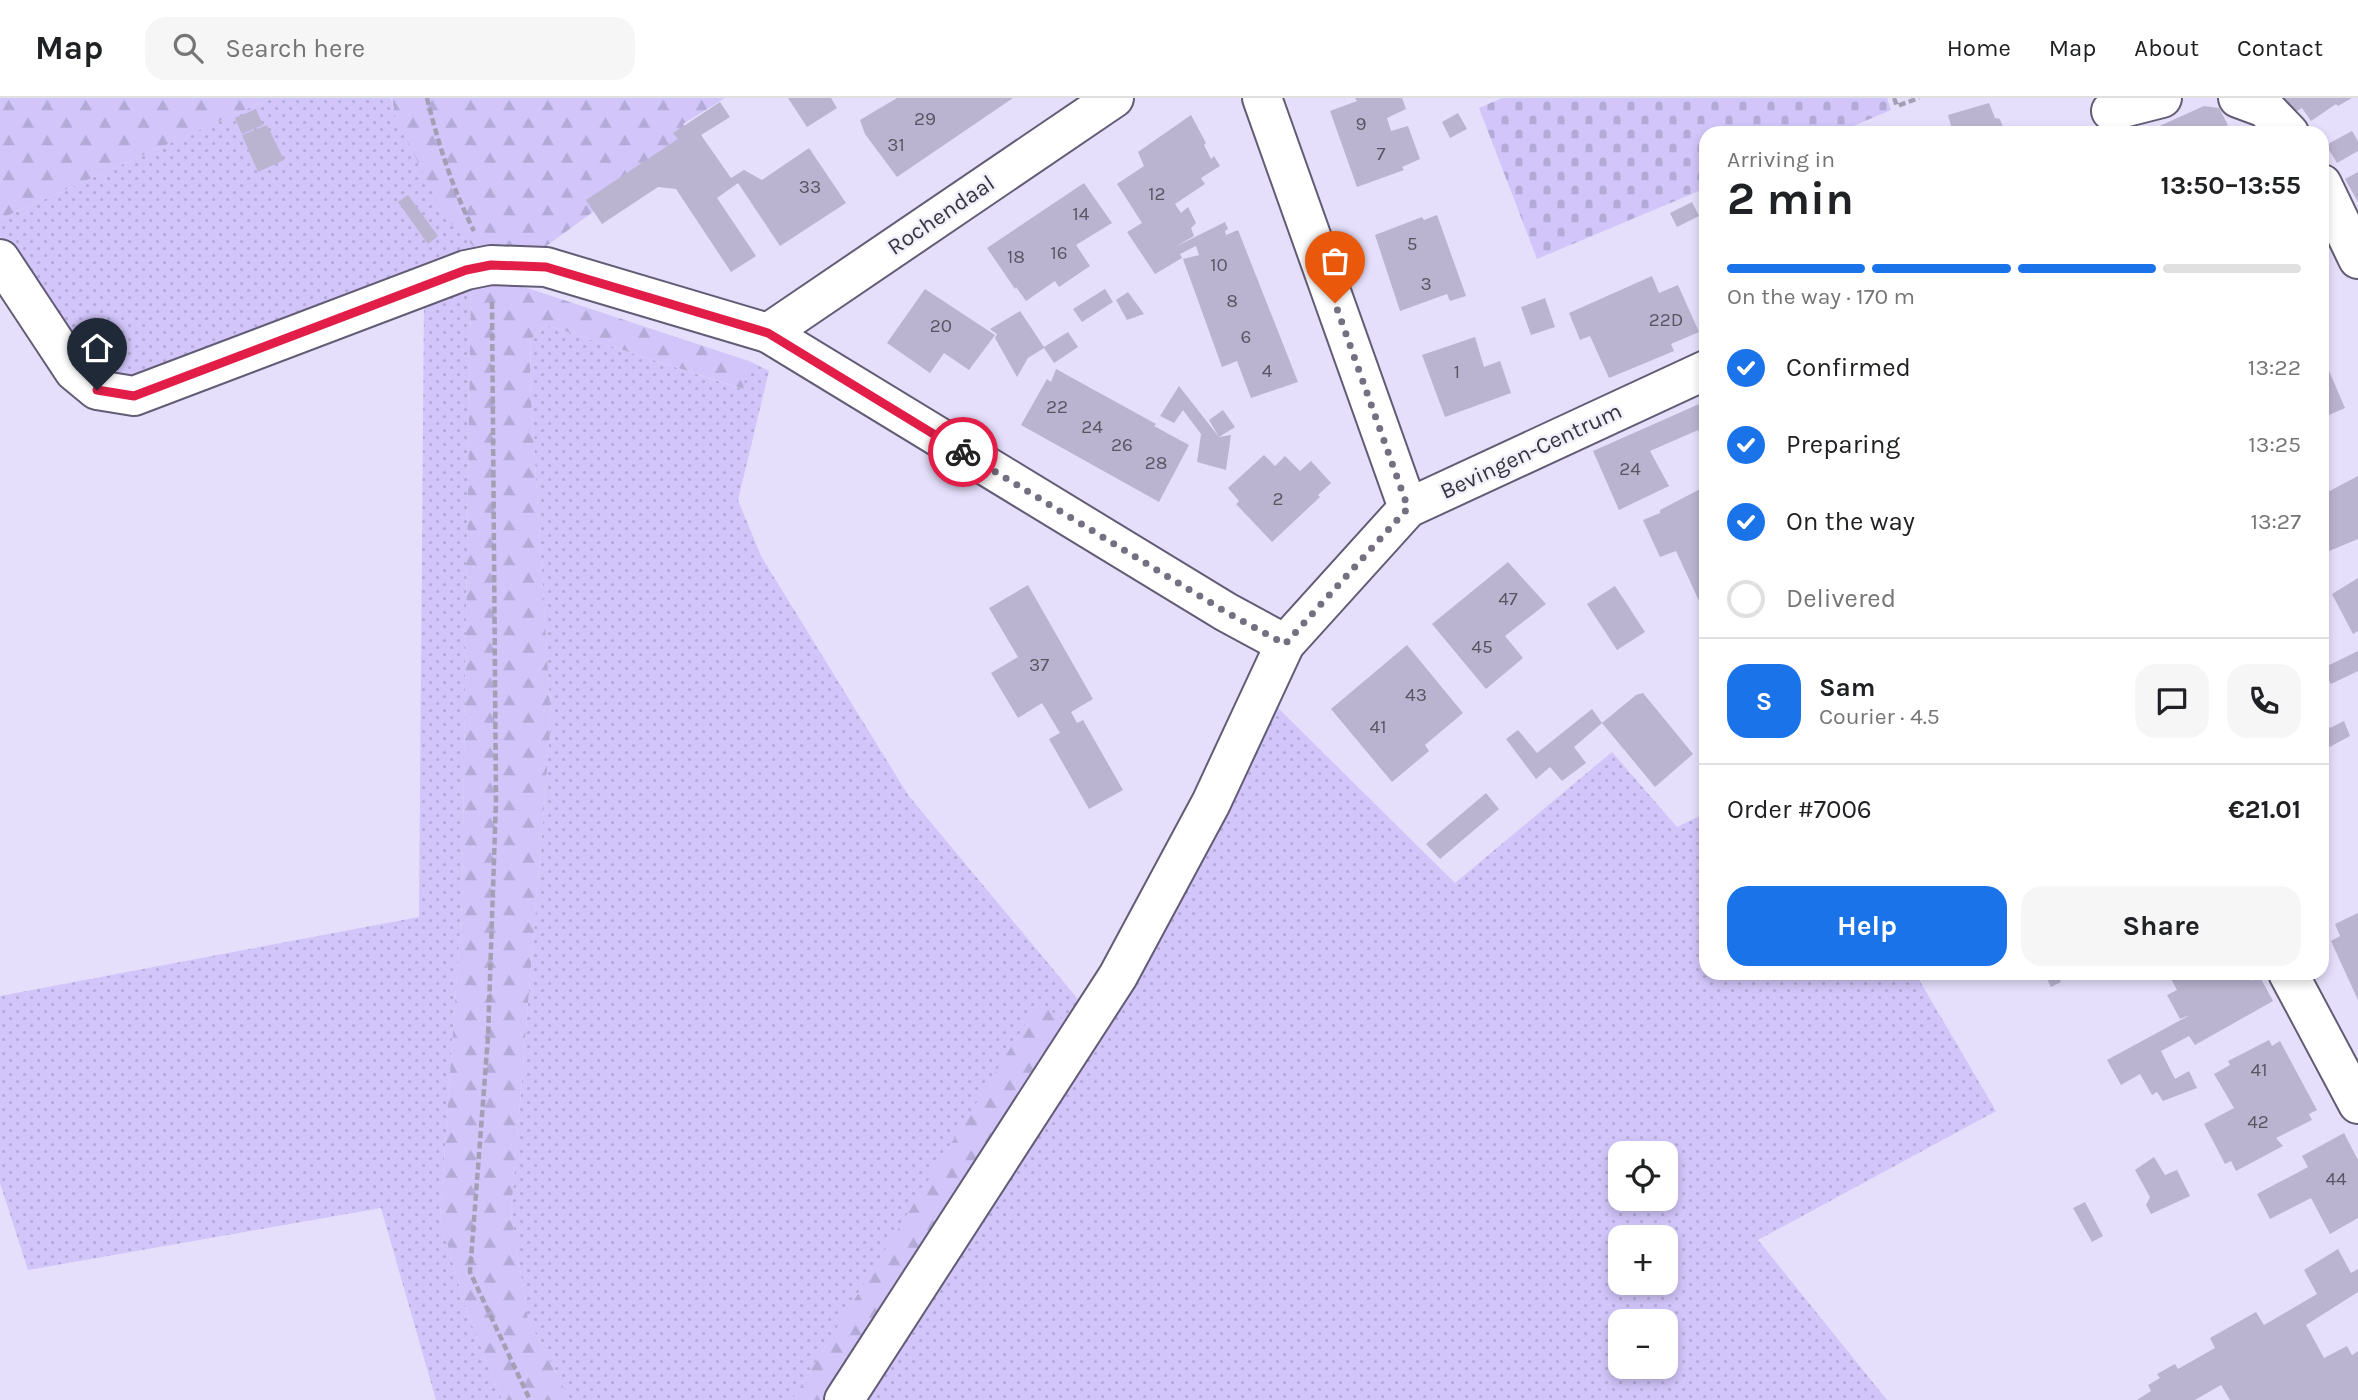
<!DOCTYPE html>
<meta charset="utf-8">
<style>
body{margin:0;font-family:Karla,sans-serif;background:#f6f6f6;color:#202124;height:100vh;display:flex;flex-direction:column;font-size:26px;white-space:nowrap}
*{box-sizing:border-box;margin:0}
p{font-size:23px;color:#757577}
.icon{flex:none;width:38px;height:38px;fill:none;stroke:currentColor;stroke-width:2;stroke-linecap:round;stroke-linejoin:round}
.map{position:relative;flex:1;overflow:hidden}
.panel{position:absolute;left:1699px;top:28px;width:630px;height:854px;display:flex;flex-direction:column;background:#fff;border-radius:21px;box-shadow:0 4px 10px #0003}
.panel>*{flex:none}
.tools{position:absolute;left:1608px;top:1043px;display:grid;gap:14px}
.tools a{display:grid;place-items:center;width:70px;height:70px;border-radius:14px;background:#fff;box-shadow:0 4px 10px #0003;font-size:35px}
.pin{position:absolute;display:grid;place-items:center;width:60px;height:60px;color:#fff;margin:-72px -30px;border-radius:50% 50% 50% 0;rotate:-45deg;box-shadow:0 0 7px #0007}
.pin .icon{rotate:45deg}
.courier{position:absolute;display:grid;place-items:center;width:70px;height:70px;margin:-35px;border:5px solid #e11d48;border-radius:50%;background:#fff;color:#222;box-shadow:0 2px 9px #0007}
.overview em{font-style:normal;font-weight:700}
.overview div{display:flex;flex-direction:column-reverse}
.overview{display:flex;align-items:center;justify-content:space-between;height:119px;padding:0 28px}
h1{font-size:46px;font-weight:700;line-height:52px}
.bar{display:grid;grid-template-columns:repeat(4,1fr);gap:10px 7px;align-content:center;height:84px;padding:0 28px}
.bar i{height:9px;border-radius:5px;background:#e0e0e0}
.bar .on{background:#1a73e8}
.bar p{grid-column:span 4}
.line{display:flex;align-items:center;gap:18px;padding:0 28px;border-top:2px solid #e0e0e0}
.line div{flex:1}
.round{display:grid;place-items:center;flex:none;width:74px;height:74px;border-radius:21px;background:#f6f6f6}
ol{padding:0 28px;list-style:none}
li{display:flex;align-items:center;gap:21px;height:77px}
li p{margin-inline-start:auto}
li .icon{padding:7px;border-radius:50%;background:#1a73e8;color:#fff;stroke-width:4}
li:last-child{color:#757577}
li i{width:38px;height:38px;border:4px solid #e0e0e0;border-radius:50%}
.button{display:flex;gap:14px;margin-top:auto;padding:14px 28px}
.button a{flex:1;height:80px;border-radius:21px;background:#1a73e8;color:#fff;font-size:28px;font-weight:700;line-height:80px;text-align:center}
.button a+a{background:#f6f6f6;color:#202124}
header{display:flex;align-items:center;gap:42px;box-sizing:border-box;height:98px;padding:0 35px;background:#fff;border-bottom:2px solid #e0e0e0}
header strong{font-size:33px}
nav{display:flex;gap:38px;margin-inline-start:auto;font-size:24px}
.search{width:490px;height:63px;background:#f6f6f6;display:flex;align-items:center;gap:18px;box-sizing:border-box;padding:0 24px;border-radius:21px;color:#757577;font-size:26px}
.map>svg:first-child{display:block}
.grass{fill:url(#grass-dots);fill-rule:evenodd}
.forest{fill:url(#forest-firs)}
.cemetery{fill:url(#cemetery-stones)}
.building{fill:#bab4d0}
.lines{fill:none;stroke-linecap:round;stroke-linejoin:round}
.minor-casing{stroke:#625c75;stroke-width:42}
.path{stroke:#a49fb5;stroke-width:4.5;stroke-dasharray:7 3.5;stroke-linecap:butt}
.minor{stroke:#fff;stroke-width:38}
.done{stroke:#757081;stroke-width:7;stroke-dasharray:0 12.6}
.route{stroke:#e11d48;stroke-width:9}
.labels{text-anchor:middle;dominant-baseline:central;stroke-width:5;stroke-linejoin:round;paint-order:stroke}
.number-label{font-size:19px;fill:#585564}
.street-label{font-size:23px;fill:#383540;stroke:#f1effa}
</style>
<header>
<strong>Map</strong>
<div class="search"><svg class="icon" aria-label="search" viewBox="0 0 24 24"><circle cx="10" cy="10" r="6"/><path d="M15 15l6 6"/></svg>Search here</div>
<nav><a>Home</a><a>Map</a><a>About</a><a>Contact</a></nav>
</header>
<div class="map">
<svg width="2358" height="1302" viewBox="0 0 2358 1302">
<defs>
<pattern id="grass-dots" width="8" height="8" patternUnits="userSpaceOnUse" patternTransform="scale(1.75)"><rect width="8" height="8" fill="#d1c5fa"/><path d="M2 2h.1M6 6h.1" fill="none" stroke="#b4aad7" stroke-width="1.8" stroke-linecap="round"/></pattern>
<pattern id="forest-firs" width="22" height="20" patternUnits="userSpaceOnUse" patternTransform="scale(1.75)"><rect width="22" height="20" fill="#d1c5fa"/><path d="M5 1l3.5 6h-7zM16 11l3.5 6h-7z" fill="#b4aad7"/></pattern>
<pattern id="cemetery-stones" width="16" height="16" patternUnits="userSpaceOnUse" patternTransform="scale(1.75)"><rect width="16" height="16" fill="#d1c5fa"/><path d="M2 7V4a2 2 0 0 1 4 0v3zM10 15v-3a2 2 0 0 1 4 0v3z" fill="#b4aad7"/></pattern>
</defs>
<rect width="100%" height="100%" fill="#e5dffb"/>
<!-- grass -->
<g class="grass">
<polygon points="271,0 391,0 395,18 479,154 123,286 78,266 0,138 0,121"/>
<polygon points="471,183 462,805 440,1120 466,1212 502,1302 436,1302 381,1110 28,1172 0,1085 0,898 419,819 424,202"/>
<polygon points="546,227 742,291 749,263 769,273 738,402 761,458 908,697 1082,906 1069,926 1039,905 792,1302 570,1302 528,1221 511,1116 551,622 530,282 531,241"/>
<path d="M1277,609L1455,785L1612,654L1677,729L1706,715V875H1915L1996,1013L1758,1142L1887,1302H864ZM1620,1055H1666V1101H1620ZM1620,1139H1666V1185H1620ZM1620,1223H1666V1269H1620Z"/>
</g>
<!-- forest -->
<g class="forest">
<polygon points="0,0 271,0 0,121"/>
<polygon points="392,0 725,0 683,26 695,39 545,149 479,154 445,119 395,18"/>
<polygon points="471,183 512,185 749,263 743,291 546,227 531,241 530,282 551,622 511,1116 528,1221 570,1302 502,1302 466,1212 440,1120 462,805"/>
<polygon points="1039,904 1069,926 833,1302 792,1302"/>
</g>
<!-- cemetery -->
<polygon class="cemetery" points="1502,0 1887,0 1891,12 1837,35 1706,35 1706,90 1537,161 1479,10"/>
<!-- building -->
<g class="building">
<polygon points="788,0 831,0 837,10 807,29"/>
<polygon points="897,0 1013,0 897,79 865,36 860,22"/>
<polygon points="1355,0 1402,0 1406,11 1387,20 1391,33 1408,28 1420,61 1402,69 1404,72 1357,89 1330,13 1357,3"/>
<polygon points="2282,0 2352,0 2338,8 2336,6 2311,23 2302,10 2292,16"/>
<polygon points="720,4 730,19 701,37 731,80 744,72 762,82 809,50 846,105 780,148 738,85 717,100 756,158 731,174 676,91 658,89 602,126 586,102 678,41 673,35"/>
<polygon points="1989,5 1995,20 2000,21 2005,35 1953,35 1948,17"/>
<polygon points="2204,8 2219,10 2228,27 2207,35 2144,35"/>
<polygon points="256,11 263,27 242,36 235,20"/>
<polygon points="1458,15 1467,31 1450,40 1442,24"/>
<polygon points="1191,17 1206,45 1204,47 1211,61 1214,58 1220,68 1201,80 1205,86 1175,106 1181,115 1188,109 1196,125 1191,130 1194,138 1175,149 1225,124 1228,131 1225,133 1226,137 1238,132 1298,284 1251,300 1237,263 1222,269 1183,161 1199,157 1196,148 1180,156 1182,160 1155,176 1127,134 1142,125 1117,86 1144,68 1138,54"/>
<polygon points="267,27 284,62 258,74 242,37"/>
<polygon points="2352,33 2358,43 2358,53 2337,65 2326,47"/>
<polygon points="2358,74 2358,104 2345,81"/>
<polygon points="1084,85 1112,125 1076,147 1090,168 1059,189 1055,183 1026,203 1016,189 1015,191 987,150"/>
<polygon points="408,97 438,138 428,146 398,104"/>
<polygon points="1692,104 1699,118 1677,129 1670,115"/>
<polygon points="1437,117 1466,198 1450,203 1447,196 1400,213 1375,137 1422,119 1424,122"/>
<polygon points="1652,178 1659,195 1678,187 1699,234 1671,246 1674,253 1609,280 1590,238 1580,242 1569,215"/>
<polygon points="925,191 995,237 969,272 944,255 930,275 887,245"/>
<polygon points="1105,191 1113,204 1082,224 1073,211"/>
<polygon points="1128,194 1144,216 1127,222 1116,202"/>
<polygon points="1545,200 1555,229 1531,237 1521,209"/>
<polygon points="1020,213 1044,249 1068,234 1078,249 1054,265 1044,250 1028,260 1017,279 995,240 997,236 990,231"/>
<polygon points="1475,239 1484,269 1500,263 1511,295 1445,319 1422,257"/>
<polygon points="1056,271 1156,326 1154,328 1189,347 1159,404 1021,327 1047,281 1051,284"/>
<polygon points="2329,273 2345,310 2322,320 2322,276"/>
<polygon points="1179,288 1219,339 1209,322 1223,312 1235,329 1219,339 1231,337 1226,372 1197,364 1201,336 1183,312 1174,325 1160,318"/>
<polygon points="1706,303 1706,349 1698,332 1650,353 1669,388 1619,412 1593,353"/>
<polygon points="1264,357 1275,368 1285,358 1300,373 1311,363 1331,385 1318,397 1320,399 1272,444 1236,406 1239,403 1228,390"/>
<polygon points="2358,378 2358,441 2329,453 2322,436 2322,397"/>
<polygon points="1706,388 1706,518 1676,453 1660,459 1643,422 1660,415 1660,412"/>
<polygon points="1508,464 1546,506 1505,538 1523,560 1486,591 1432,526"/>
<polygon points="2358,480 2358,533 2353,536 2332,496"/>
<polygon points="1028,487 1093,601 1071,614 1077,625 1083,622 1123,692 1089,711 1049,641 1060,635 1042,605 1018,620 991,575 1018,559 989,510"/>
<polygon points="1615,488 1645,534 1617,552 1587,506"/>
<polygon points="1407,547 1463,615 1425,647 1429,653 1392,684 1331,611"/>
<polygon points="2358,553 2358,573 2331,586 2323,570"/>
<polygon points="1643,595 1693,656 1655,689 1602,625 1574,649 1586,665 1562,683 1550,669 1536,681 1506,641 1518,632 1537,655 1592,611 1602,625 1636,597"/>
<polygon points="2322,612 2330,630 2344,623 2350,638 2322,653"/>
<polygon points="1486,695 1499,711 1440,761 1426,746"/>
<polygon points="2358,815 2358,902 2331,843 2340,838 2335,826"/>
<polygon points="2044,875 2056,875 2061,884 2051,889"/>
<polygon points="2177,875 2248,875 2252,883 2260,879 2273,903 2195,947 2189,938 2161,953 2175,981 2189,973 2197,990 2163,1003 2157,994 2152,997 2140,976 2121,987 2107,962 2190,917 2180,921 2167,897 2177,892 2170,879"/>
<polygon points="2269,942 2272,948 2280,943 2317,1012 2309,1016 2312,1022 2276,1040 2283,1048 2236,1073 2231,1063 2225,1066 2204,1026 2234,1010 2214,976 2230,967 2228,963"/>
<polygon points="2344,1035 2358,1062 2358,1120 2330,1136 2311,1100 2270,1121 2257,1096 2308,1069 2302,1058"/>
<polygon points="2154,1059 2165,1077 2177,1072 2190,1098 2151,1116 2146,1107 2150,1099 2135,1072"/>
<polygon points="2085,1104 2103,1138 2092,1144 2073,1110"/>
<polygon points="2338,1151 2351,1175 2358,1171 2358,1194 2306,1227 2324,1260 2347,1248 2352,1257 2358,1253 2358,1302 2230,1302 2221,1287 2195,1302 2137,1302 2151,1293 2148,1287 2160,1280 2157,1276 2175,1266 2178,1271 2215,1250 2210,1240 2256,1214 2264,1227 2317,1196 2304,1172"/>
</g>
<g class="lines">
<!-- minor casing -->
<g class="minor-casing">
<g id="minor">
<polyline points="1262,0 1408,410"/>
<polyline points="2238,0 2265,10 2289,35"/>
<polyline points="2111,13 2162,0"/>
<polyline points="2322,86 2358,161"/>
<polyline points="0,161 74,273 97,292 134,298 466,172 491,167 546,169 768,235 1226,514 1285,546"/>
<polyline points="768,235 1114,0"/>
<polyline points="2288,875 2358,1006"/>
<polyline points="844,1302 1118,878 1211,705 1285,546 1408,410 1706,272"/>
</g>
</g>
<!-- path -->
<g class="path">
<path d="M427,0C438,45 453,92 474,133"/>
<polyline points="1894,0 1897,8 1919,0"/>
<polyline points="492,204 496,702 488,939 470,1174 530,1302"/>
</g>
<!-- minor -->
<use href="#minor" class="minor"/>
</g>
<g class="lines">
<!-- done -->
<polyline class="done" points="963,354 1226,514 1285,546 1408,410 1335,205"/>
<!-- route -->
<polyline class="route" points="97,292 134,298 466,172 491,167 546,169 768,235 963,354"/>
</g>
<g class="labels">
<!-- number labels -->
<g class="number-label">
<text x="925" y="21">29</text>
<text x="1361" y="26">9</text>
<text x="896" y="47">31</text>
<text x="1381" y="56">7</text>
<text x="810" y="89">33</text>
<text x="1157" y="96">12</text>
<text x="1081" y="116">14</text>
<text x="1412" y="146">5</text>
<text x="1059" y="155">16</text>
<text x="1016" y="159">18</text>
<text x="1219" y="167">10</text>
<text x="1426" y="186">3</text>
<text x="1232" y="203">8</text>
<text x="1666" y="222">22D</text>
<text x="941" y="228">20</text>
<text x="1246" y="239">6</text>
<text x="1267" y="273">4</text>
<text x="1457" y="274">1</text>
<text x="1057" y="309">22</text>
<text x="1092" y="329">24</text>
<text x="1122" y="347">26</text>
<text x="1156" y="365">28</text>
<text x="1630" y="371">24</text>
<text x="1278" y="401">2</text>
<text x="1508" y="501">47</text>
<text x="1482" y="549">45</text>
<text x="1039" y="567">37</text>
<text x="1416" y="597">43</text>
<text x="1378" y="629">41</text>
<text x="2259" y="972">41</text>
<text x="2258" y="1024">42</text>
<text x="2336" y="1081">44</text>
</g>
<!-- street labels -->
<g class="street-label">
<text transform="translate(941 117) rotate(-34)">Rochendaal</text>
<text transform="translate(1531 353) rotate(-25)">Bevingen-Centrum</text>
</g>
</g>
</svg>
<div class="tools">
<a><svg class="icon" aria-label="locate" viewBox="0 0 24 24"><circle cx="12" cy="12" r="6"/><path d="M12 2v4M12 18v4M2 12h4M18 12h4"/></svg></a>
<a>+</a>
<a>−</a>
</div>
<div class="pin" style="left:1335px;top:205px;background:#ea580c"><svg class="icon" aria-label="bag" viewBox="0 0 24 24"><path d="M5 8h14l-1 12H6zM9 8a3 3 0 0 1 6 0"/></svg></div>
<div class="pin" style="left:97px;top:292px;background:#1f2937"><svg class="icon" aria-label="home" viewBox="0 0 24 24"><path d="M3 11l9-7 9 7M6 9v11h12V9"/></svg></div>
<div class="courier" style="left:963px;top:354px"><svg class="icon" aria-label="bike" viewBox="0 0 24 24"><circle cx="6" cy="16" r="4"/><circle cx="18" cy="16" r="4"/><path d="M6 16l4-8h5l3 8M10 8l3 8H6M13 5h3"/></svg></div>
<section class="panel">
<div class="overview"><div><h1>2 min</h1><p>Arriving in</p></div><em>13:50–13:55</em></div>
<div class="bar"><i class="on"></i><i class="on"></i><i class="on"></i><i></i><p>On the way · 170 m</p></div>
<ol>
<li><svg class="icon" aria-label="check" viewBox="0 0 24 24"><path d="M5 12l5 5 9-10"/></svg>Confirmed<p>13:22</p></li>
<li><svg class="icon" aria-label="check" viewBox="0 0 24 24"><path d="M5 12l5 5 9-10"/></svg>Preparing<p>13:25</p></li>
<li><svg class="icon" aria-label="check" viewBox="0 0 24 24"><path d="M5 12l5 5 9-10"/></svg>On the way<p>13:27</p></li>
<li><i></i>Delivered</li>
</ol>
<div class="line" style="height:126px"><b class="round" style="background:#1a73e8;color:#fff">S</b><div><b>Sam</b><p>Courier · 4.5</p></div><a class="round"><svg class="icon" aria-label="chat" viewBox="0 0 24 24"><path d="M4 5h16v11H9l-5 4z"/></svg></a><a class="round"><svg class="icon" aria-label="phone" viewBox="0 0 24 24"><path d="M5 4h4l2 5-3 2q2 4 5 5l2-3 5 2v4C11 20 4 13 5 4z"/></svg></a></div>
<div class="line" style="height:91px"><div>Order #7006</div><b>€21.01</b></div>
<div class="button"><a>Help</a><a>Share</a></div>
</section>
</div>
